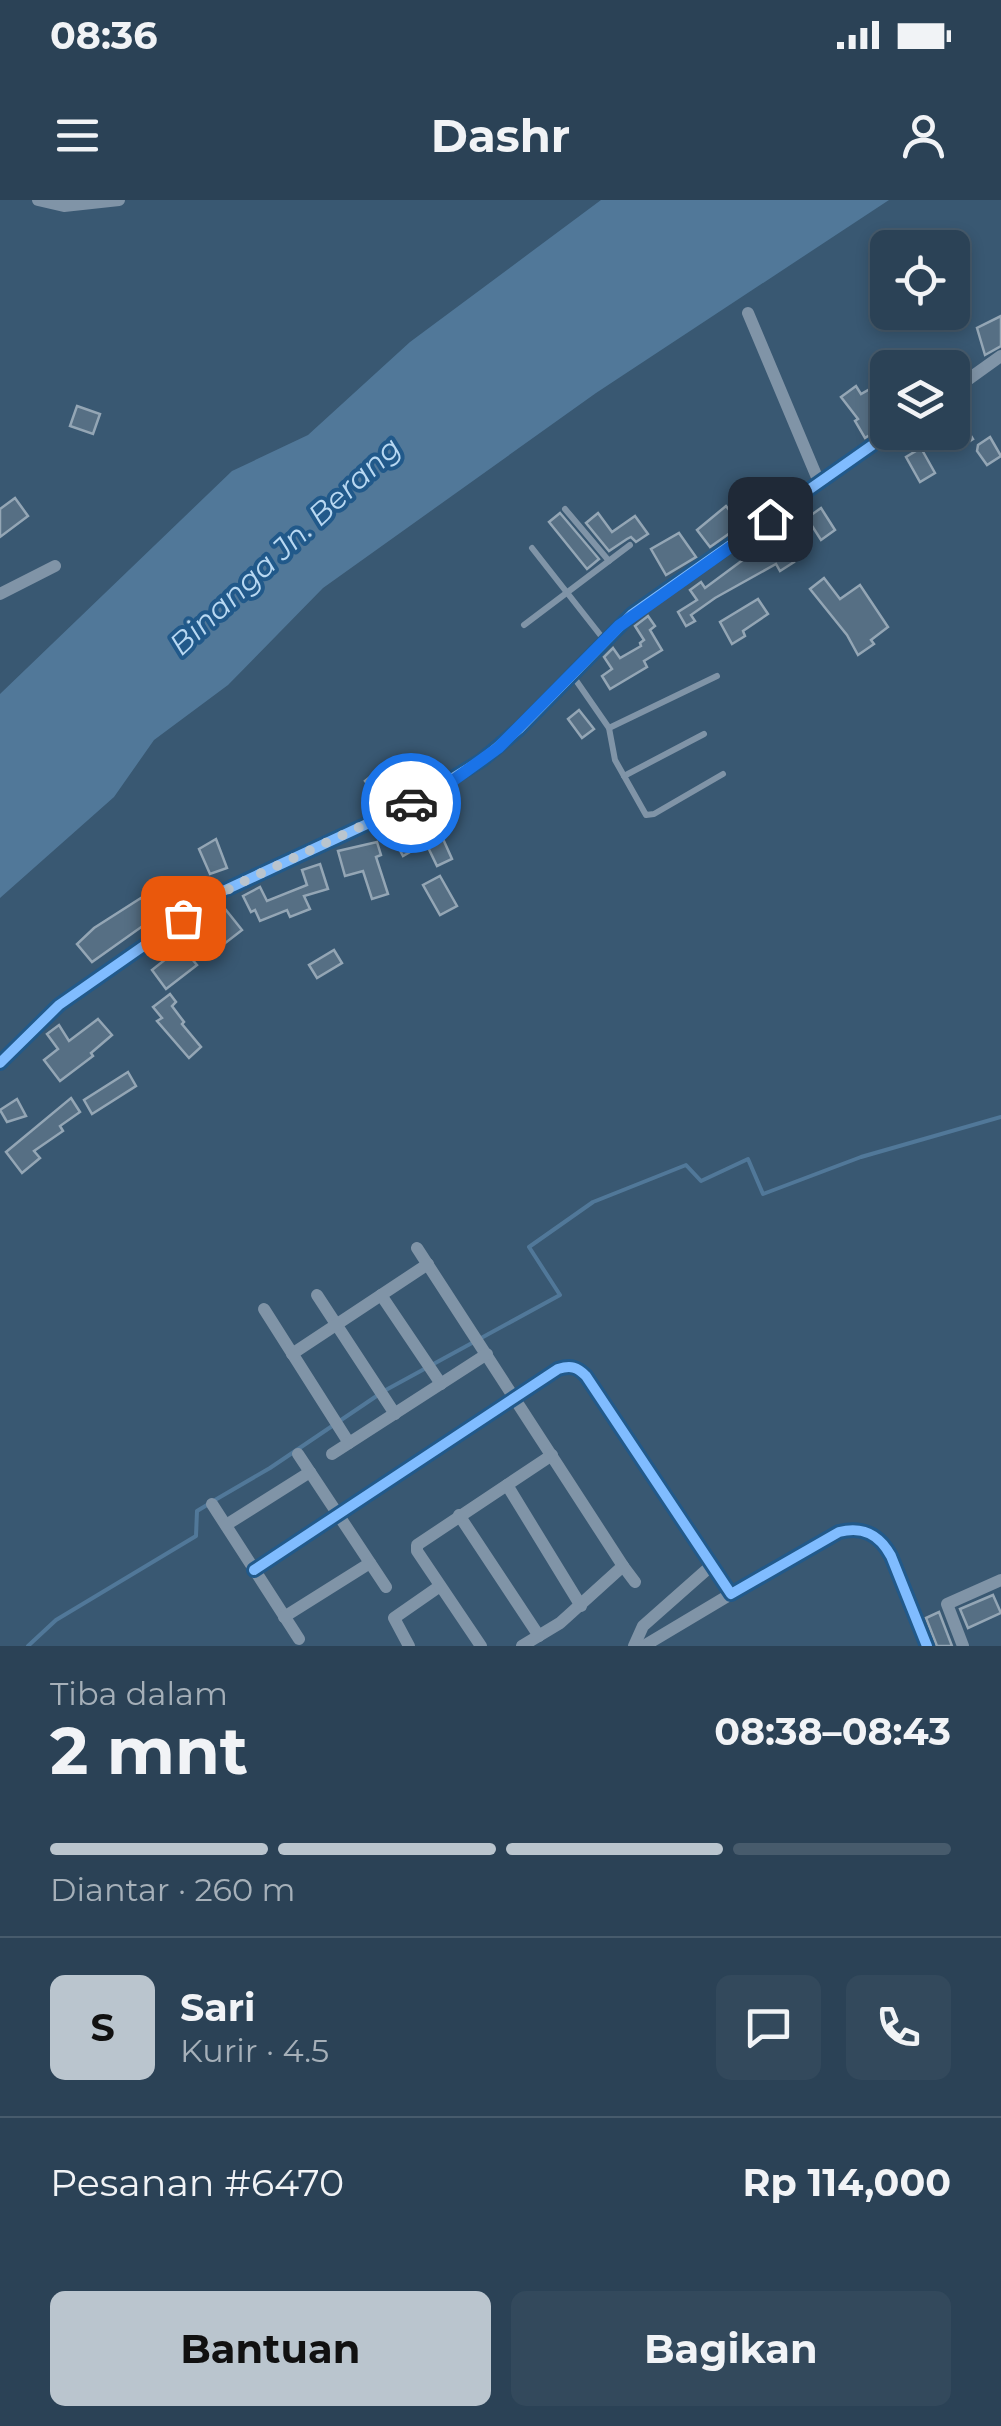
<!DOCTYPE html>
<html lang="id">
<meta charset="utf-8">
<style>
body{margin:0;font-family:Montserrat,sans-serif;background:#33495c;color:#f1f3f6;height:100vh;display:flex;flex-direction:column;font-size:38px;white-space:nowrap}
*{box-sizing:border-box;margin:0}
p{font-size:32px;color:#a6b0b9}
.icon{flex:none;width:55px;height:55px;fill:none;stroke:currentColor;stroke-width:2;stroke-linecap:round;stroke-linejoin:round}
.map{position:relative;height:1446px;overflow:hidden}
.sheet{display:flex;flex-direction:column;background:#2b4256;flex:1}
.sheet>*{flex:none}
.buttons{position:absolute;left:870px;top:30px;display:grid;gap:20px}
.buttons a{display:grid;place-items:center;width:100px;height:100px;border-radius:15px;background:#2b4256;box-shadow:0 5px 15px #0003,0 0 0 2px #475b6c;font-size:50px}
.pin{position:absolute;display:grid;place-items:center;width:85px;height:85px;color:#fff;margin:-42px;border-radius:20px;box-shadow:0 5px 15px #0006}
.courier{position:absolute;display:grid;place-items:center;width:100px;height:100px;margin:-50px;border:8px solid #1a73e8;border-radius:50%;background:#fff;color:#222;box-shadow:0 2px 12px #0007}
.overview em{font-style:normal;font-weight:700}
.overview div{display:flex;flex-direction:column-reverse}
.overview{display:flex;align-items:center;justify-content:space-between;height:170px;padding:0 50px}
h1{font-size:65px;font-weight:700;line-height:75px}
.bar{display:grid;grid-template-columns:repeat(4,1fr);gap:15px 10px;align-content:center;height:120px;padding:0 50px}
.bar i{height:12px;border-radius:8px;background:#475b6c}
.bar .current{background:#bac5ce}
.bar p{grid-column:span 4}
.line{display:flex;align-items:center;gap:25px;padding:0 50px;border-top:2px solid #475b6c}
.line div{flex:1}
.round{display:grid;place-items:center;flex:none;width:105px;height:105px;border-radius:15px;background:#33495c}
.button{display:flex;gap:20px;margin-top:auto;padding:20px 50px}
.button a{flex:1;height:115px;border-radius:15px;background:#bac5ce;color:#111;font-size:40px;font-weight:700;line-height:115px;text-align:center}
.button a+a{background:#33495c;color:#f1f3f6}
.status{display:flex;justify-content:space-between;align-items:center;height:70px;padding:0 50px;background:#2b4256;direction:ltr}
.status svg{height:28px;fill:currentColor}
header{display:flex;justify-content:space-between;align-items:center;height:130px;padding:0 50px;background:#2b4256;font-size:45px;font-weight:700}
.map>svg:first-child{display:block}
.water{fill:#517899}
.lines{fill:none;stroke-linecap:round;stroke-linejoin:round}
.stream{stroke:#517899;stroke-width:4}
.building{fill:#566f84;stroke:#94a6b5;stroke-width:2.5}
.lane{stroke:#8094a7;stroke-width:6}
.street{stroke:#8094a7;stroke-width:12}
.cycleway-casing{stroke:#21598a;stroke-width:16}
.cycleway{stroke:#80bcff;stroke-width:10}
.done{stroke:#bac5ce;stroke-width:10;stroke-dasharray:0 18}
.route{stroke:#1a73e8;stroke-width:12}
.labels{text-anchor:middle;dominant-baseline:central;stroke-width:8;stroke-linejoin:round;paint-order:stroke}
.water-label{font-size:30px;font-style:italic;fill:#b8d8f2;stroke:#21598a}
</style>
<div class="status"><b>08:36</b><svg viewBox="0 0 49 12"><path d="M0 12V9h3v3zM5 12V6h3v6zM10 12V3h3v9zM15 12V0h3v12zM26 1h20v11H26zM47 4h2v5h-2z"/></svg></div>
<header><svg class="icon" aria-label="menu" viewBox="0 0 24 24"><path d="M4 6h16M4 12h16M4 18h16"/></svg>Dashr<svg class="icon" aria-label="person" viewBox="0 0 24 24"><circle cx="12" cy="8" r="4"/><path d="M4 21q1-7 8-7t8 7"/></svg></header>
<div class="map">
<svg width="1001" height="1446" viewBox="0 0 1001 1446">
<rect width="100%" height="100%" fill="#395872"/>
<!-- water -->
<polygon class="water" points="601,0 889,0 596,193 323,388 228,485 154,540 114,597 0,698 0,494 232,271 308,235 410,142"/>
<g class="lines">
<!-- stream -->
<g class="stream">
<polyline points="215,1300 270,1268 384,1191 560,1095 529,1047 593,1002 686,965 701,981 748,959 763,994 861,957 1001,917"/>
<polyline points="28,1446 56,1420 196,1336 197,1311 207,1305"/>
</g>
</g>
<!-- building -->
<g class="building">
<polygon points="1001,116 1001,146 985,155 977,128"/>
<polygon points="884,181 888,200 879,205 888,223 865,238 855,221 858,219 841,197 856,186 861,194"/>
<polygon points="77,206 100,214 93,234 70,226"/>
<polygon points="961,220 973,239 957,249 947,232 952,232 952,225"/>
<polygon points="990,237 1001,256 987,265 977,251 978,245"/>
<polygon points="921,248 935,273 920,282 906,257"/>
<polygon points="759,290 770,305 710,347 697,330 726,306 730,311"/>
<polygon points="15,298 28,316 0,337 0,309"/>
<polygon points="821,308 835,330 821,340 807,318"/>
<polygon points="560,313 599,359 587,369 549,322"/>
<polygon points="598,313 612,332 635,316 648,334 636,342 631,337 627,339 609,351 586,323"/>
<polygon points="679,333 696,357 666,375 651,349"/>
<polygon points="782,341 794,362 780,371 776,364 715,398 691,415 695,421 686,426 678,412 697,400 690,390 701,382 705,388 759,348 763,352"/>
<polygon points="824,378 840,399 860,385 888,427 871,440 874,444 858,455 847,435 810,389"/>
<polygon points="758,399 768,414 743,431 745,436 732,444 720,422"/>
<polygon points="648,416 655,426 650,430 662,450 644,461 647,467 610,489 602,476 612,469 604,457 613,448 620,458 641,446 640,443 644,440 635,426"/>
<polygon points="579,510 594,529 582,538 568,519"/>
<polygon points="380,569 392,584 376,596 365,581"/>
<polygon points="407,630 417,648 403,656 393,637"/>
<polygon points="439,630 452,659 437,666 423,637"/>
<polygon points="216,639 227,668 210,674 199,649"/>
<polygon points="377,642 381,655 376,657 388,694 372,699 363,671 345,676 338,651"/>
<polygon points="320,664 328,689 304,696 310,709 290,717 287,710 260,721 255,710 251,712 243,696 260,687 267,701 307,685 302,670"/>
<polygon points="440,676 457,706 440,715 423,685"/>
<polygon points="141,698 154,718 92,762 77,744 94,728"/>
<polygon points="226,710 242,730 215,751 192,759 197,765 166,789 152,770 191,739 218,730 212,722"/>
<polygon points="334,750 342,763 317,778 309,765"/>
<polygon points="170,794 176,802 172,806 184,822 182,824 201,847 189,858 157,821 162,818 153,807"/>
<polygon points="98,819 112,835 91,853 93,856 60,881 44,860 58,849 47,834 59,825 69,841"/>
<polygon points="128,872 136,886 92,914 84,900"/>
<polygon points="71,898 80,912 60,926 63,931 34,951 40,958 22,973 6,952"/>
<polygon points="17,899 26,916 7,922 0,910"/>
<polygon points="993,1395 1001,1413 968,1428 960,1409"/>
<polygon points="939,1412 952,1446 937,1446 926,1418"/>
</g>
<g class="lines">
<!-- lane -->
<g class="lane">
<polyline points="565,309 609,361"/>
<polyline points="532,348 605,441"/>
<polyline points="524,425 630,345"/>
<polyline points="573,476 609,528 615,560 646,615 654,614 723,574"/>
<polyline points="609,528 717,476"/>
<polyline points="624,576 704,534"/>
</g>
<!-- street -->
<g class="street">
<polyline points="38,0 64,6 119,0"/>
<polyline points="748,113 819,282"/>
<polyline points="952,191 1001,156"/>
<polyline points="0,394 55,366"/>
<polyline points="0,863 59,805 221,692 412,603 482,560 519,529 632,414 891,232"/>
<polyline points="417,1048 623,1366 560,1423 522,1446"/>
<polyline points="317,1095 395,1214"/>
<polyline points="381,1095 441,1184"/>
<polyline points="264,1109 349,1243"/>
<polyline points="292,1154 428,1064"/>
<polyline points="298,1254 386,1387"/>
<polyline points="332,1254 487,1154"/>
<polyline points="507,1285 581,1406"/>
<polyline points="212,1304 299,1439"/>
<polyline points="459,1315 539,1436"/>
<polyline points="226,1325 310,1272"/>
<polyline points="623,1366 635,1382"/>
<path d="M254,1370L558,1169C571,1165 577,1167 586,1176L731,1394L839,1332C863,1326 879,1334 891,1356L927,1446"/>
<polyline points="284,1417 370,1363"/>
<polyline points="409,1446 394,1418 440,1386"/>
<polyline points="481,1446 417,1351 417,1345 552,1255"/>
<polyline points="634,1446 643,1426 712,1365"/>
<polyline points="644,1446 731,1394"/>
<polyline points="963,1446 947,1404 1001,1380"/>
</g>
<!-- cycleway casing -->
<g class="cycleway-casing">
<g id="cycleway">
<polyline points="0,863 59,805 221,692 412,603 482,560 519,529 632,414 891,232"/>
<path d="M254,1370L558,1169C571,1165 577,1167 586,1176L731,1394L839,1332C863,1326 879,1334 891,1356L927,1446"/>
</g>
</g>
<!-- cycleway -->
<use href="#cycleway" class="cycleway"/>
</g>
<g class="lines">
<!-- done -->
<polyline class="done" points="183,718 234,686 411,603"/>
<!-- route -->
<polyline class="route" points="411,603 451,582 498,548 619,426 770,319"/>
</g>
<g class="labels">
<!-- water labels -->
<g class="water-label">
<text transform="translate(285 346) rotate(-43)">Binanga Jn. Berang</text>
</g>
</g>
</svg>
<div class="buttons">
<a><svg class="icon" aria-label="locate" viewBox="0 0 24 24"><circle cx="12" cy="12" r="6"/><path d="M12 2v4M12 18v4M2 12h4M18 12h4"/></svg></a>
<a><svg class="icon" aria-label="layers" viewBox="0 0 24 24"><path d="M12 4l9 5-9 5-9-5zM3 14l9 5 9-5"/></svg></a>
</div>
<div class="pin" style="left:183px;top:718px;background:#ea580c"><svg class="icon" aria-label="bag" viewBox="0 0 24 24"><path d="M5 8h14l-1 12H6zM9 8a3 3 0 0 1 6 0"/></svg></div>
<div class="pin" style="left:770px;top:319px;background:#1f2937"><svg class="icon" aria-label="home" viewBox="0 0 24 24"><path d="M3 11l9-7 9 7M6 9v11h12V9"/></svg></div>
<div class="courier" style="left:411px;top:603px"><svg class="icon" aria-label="car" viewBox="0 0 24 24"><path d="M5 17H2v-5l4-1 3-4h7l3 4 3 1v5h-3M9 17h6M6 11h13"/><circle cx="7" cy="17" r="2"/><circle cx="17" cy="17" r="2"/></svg></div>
</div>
<section class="sheet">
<div class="overview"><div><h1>2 mnt</h1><p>Tiba dalam</p></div><em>08:38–08:43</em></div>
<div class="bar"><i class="current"></i><i class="current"></i><i class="current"></i><i></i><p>Diantar · 260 m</p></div>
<div class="line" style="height:180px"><b class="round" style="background:#bac5ce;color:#111">S</b><div><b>Sari</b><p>Kurir · 4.5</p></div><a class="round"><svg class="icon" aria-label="chat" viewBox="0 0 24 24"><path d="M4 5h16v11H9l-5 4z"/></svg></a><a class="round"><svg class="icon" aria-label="phone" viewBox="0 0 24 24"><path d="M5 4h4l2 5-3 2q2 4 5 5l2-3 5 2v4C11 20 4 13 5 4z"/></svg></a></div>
<div class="line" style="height:130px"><div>Pesanan #6470</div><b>Rp 114,000</b></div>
<div class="button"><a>Bantuan</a><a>Bagikan</a></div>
</section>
